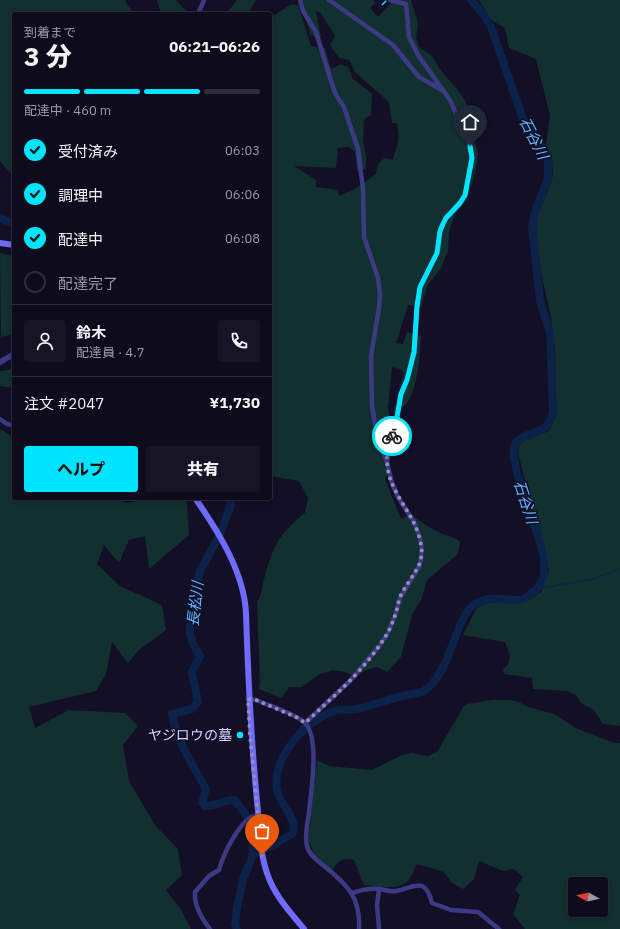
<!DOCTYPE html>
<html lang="ja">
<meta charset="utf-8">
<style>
body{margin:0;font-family:"IBM Plex Sans","Noto Sans JP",sans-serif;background:#171425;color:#f1f3f6;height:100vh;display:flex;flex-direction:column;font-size:15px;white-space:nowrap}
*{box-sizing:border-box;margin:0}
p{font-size:13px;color:#9b9ba3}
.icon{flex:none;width:22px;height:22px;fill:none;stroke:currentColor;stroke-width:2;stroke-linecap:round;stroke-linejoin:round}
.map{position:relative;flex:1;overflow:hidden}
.details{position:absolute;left:12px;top:12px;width:260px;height:488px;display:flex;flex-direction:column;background:#0e0b1c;border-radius:4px;box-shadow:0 2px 6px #0003,0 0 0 1px #2e2b3b}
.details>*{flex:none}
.needle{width:26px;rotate:278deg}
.fabs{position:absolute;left:568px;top:877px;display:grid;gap:8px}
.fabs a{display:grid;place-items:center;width:40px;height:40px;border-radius:4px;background:#0e0b1c;box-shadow:0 2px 6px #0003,0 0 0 1px #2e2b3b;font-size:20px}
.pin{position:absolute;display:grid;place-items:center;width:34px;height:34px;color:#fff;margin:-41px -17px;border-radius:50% 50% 50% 0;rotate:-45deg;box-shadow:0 0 4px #0007}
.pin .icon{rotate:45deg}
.courier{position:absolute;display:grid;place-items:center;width:40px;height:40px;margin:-20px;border:3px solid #00e5ff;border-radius:50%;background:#fff;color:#222;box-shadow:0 1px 5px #0007}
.headline em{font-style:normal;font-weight:800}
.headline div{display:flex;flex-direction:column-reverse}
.headline{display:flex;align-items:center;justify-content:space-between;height:68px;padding:0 12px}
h1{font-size:26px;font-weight:800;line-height:30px}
.bar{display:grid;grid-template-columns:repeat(4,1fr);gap:6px 4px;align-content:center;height:48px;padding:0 12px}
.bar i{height:5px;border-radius:3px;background:#2e2b3b}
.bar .on{background:#00e5ff}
.bar p{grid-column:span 4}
.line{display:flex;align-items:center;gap:10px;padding:0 12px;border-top:1px solid #2e2b3b}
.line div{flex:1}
.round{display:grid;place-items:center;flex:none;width:42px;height:42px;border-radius:4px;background:#171425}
ol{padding:0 12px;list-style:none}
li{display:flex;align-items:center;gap:12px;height:44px}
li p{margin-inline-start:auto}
li .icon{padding:4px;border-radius:50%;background:#00e5ff;color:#111;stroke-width:4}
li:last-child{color:#9b9ba3}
li i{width:22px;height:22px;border:2px solid #2e2b3b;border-radius:50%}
.button{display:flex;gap:8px;margin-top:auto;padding:8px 12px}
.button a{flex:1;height:46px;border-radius:4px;background:#00e5ff;color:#111;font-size:16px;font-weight:800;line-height:46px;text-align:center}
.button a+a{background:#171425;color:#f1f3f6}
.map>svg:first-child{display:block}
.green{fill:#12302f;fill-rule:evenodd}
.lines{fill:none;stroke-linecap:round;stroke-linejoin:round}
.stream{stroke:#0c2248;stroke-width:1.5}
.river{stroke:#0c2248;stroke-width:8}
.minor{stroke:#3d3a85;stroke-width:4.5}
.tertiary{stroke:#3d3a85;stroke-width:5.5}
.secondary{stroke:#6f6bff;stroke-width:6}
.rail{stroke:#00e5ff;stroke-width:1.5;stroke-dasharray:6 5;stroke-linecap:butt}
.done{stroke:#948fb3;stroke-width:4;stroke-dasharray:0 7.2}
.route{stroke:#00e5ff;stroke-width:5}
.poi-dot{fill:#00e5ff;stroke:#130f26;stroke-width:1.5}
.labels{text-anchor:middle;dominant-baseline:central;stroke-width:3;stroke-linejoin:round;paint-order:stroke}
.poi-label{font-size:14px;fill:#d9d4ff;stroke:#130f26;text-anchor:end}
.water-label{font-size:15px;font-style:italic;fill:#62b6ff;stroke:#130f26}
</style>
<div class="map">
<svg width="620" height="929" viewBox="0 0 620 929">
<rect width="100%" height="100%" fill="#130f26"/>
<!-- green -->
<g class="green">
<polygon points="0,0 125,0 126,3 135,14 14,14 14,177 0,161"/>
<polygon points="157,0 176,0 189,14 161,14"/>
<polygon points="237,0 256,0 248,14 226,14"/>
<path d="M299,0H373L375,3L370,8L378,17L394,0H411L418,23L416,38L419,47L432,56L439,68L456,88L466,102L468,121L478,153L476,170L467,200L455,214L449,232L448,251L441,268L428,285L422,302V307L408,305L396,343L403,344L407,332L421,336C420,354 418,393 404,406C401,408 397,410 393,413L404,373L400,369L392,367L388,408L394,436L388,475L385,478C389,492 396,505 401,519L411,514C420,521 429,528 440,533C448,537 453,535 460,542L458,554L427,580L422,598L412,615L401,657L387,672L377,667L366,670L355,677L345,672L332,670L318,675L302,687H289L282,698L259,689L260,682L257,602C262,594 262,588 264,579C273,547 278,534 305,513L308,498L299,481L270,476V18L290,5H298L311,46L325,48L331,69L341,64L349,68L352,78L372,94L371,115L364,119L363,141L366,157V169L357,171L355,152L349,147L338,148L336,168L294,166L316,180V187L338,190L339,196L355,189L376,174C377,166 378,162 385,158L392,160C398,147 400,138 397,123H392L389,102L355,72L349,60L339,58L330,45L335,36L321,13L316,11L321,37L311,36Z"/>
<path d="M479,0H620V726L603,724L594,710L581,703L576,695L567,691L533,689L532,678L504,674L503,669C514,662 509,652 505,642L463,635L476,609L483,604L496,602L527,601L541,592L549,571L544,546L532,511L518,452L519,445L525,440L549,431L556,416L555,347L550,312L540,269L536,227L538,213L548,191L553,175L552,158L546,145L550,115L536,59L509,48L505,28L491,20Z"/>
<polygon points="0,253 14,256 14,334 1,337"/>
<polygon points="14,369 14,388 0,386 0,371"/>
<polygon points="0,429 14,438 14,498 119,498 125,503 155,498 183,498 187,502 189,535 149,569 145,536 129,540 119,563 104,545 97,564 120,586 162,605 166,630 139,650 128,663 112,642 106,674 96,691 29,707 35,728 69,710 125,713 138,726 123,745 129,781 155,825 178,849 182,875 166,890 180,908 191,929 0,929"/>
<path d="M492,700H509L519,702L528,707L554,714L576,728L614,743H620V929H525L513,914L520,895L515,890L523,877L514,869L503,871L479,861L474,879L463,889L452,883L444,872L417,864C414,869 412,877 408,881C398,891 377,886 364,885L354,860C344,857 336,861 332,872L315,855L308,840L317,760L329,766L372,770L402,755L412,753L428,756L437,752L464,706L467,704ZM575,884H601V910H575Z"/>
</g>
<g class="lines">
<!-- stream -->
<polyline class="stream" points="536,589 593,579 620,569"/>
<!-- river -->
<g class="river">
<polyline points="0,218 14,224"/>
<path d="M231,498V505L219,536L200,571L195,590L190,625V634L193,644L200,656L192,672L198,702L192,709L172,714C177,742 193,765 206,789L202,803L205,806C218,806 222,800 235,800L251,822L253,849V855L243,879L237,908L235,924L237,929"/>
<path d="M253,854L273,845L292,834C300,820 279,804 277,790C273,767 287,747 302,731C311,722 326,713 338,710C344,709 351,710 357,709C373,705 390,699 406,695C411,693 419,694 424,691C451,674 455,616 475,604C492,593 509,603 523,599C526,598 530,594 533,592C537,589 541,583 543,578C551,553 520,495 516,467C514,459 512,451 515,443C529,428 549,437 553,411L550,333L540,301L532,228L535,211L548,179V159L540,143L523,119L491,27L483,14L471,0"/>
</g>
<!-- minor -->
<g class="minor">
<polyline points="300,0 303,11 316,32 331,81 336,95 344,107 358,149 363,189 364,237 378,278 380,294 379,308 371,356 372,406 378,440 387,462 392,483 398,497 414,522 420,538 422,550 420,565 400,598 396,613 388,633 380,645 351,680 305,723"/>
<polyline points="329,0 393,45 419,77 442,90"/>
<polyline points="198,14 204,0"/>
<polyline points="0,419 7,424 14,425"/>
<polyline points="387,460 393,432 396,423 401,394 407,380 415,352 417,306 420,287 437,253 440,231 443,224 446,218 460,203 465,195 472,158 470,146 450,100 418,55 409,37 406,4 390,0"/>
<path d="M248,699L256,700C268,705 297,714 305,723C320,738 311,792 309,812C308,822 304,836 307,846C309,855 318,861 324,866C347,884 361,898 359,929"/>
<path d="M352,893C361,890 371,888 380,889C385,890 391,892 396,891C414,888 425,875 432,903L451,910L478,912L499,929"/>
<polyline points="379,928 377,905 379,889"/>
<path d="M210,929C202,919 194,905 195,892L209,876L219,870C223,855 241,816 258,815"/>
</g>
<!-- tertiary -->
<polyline class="tertiary" points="0,362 14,354"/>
<!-- secondary -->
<g class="secondary">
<polyline points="0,243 14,245"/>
<path d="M195,498C218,531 244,572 246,613C248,676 251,738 257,801C260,825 259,850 267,873C274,895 290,912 304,929"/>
</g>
<!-- rail -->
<polyline class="rail" points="382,5 387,0"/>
</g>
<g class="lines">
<!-- done -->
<path class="done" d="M262,855L250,736L248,699L256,700L298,718L305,723C335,695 366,669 387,634C391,627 394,619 396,612C398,607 398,602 400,597C410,575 427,566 420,540C414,512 388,492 387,462C386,454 390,444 392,436"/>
<!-- route -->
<polyline class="route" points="392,436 396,423 401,394 407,380 414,352 417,306 420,287 437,253 440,231 443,224 446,218 460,203 465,195 472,158 470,146"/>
</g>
<!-- markers -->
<circle class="poi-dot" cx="240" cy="735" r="4"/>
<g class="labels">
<!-- poi labels -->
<g class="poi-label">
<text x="232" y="735">ヤジロウの墓</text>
</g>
<!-- water labels -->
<g class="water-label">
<text transform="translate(534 138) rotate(63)">石谷川</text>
<text transform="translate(526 502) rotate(72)">石谷川</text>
<text transform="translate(195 604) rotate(-83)">長松川</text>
</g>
</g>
</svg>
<div class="fabs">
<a><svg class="needle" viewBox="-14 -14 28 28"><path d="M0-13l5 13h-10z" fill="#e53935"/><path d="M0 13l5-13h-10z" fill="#9b9ba3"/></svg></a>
</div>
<div class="pin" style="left:262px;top:855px;background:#ea580c"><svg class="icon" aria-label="bag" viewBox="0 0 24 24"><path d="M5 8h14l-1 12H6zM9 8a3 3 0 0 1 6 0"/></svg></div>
<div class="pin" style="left:470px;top:146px;background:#1f2937"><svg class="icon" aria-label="home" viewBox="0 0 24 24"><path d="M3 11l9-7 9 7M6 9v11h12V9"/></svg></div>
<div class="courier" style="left:392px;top:436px"><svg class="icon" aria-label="bike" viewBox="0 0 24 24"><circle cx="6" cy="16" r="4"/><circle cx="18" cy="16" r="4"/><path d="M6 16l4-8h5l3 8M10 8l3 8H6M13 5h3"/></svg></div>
<section class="details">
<div class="headline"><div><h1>3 分</h1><p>到着まで</p></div><em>06:21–06:26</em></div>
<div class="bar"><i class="on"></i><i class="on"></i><i class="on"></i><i></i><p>配達中 · 460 m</p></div>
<ol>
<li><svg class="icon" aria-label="check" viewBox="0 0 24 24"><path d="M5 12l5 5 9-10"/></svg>受付済み<p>06:03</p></li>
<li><svg class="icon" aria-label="check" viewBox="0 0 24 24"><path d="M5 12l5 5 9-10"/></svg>調理中<p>06:06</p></li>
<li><svg class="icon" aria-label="check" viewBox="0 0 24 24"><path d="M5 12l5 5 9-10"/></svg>配達中<p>06:08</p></li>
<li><i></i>配達完了</li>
</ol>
<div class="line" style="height:72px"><a class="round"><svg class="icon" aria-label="person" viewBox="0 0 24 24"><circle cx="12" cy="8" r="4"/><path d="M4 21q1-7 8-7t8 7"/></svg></a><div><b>鈴木</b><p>配達員 · 4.7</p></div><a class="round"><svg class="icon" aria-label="phone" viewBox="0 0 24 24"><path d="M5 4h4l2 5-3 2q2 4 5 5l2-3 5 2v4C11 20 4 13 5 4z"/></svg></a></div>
<div class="line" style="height:52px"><div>注文 #2047</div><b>¥1,730</b></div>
<div class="button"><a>ヘルプ</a><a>共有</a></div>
</section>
</div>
